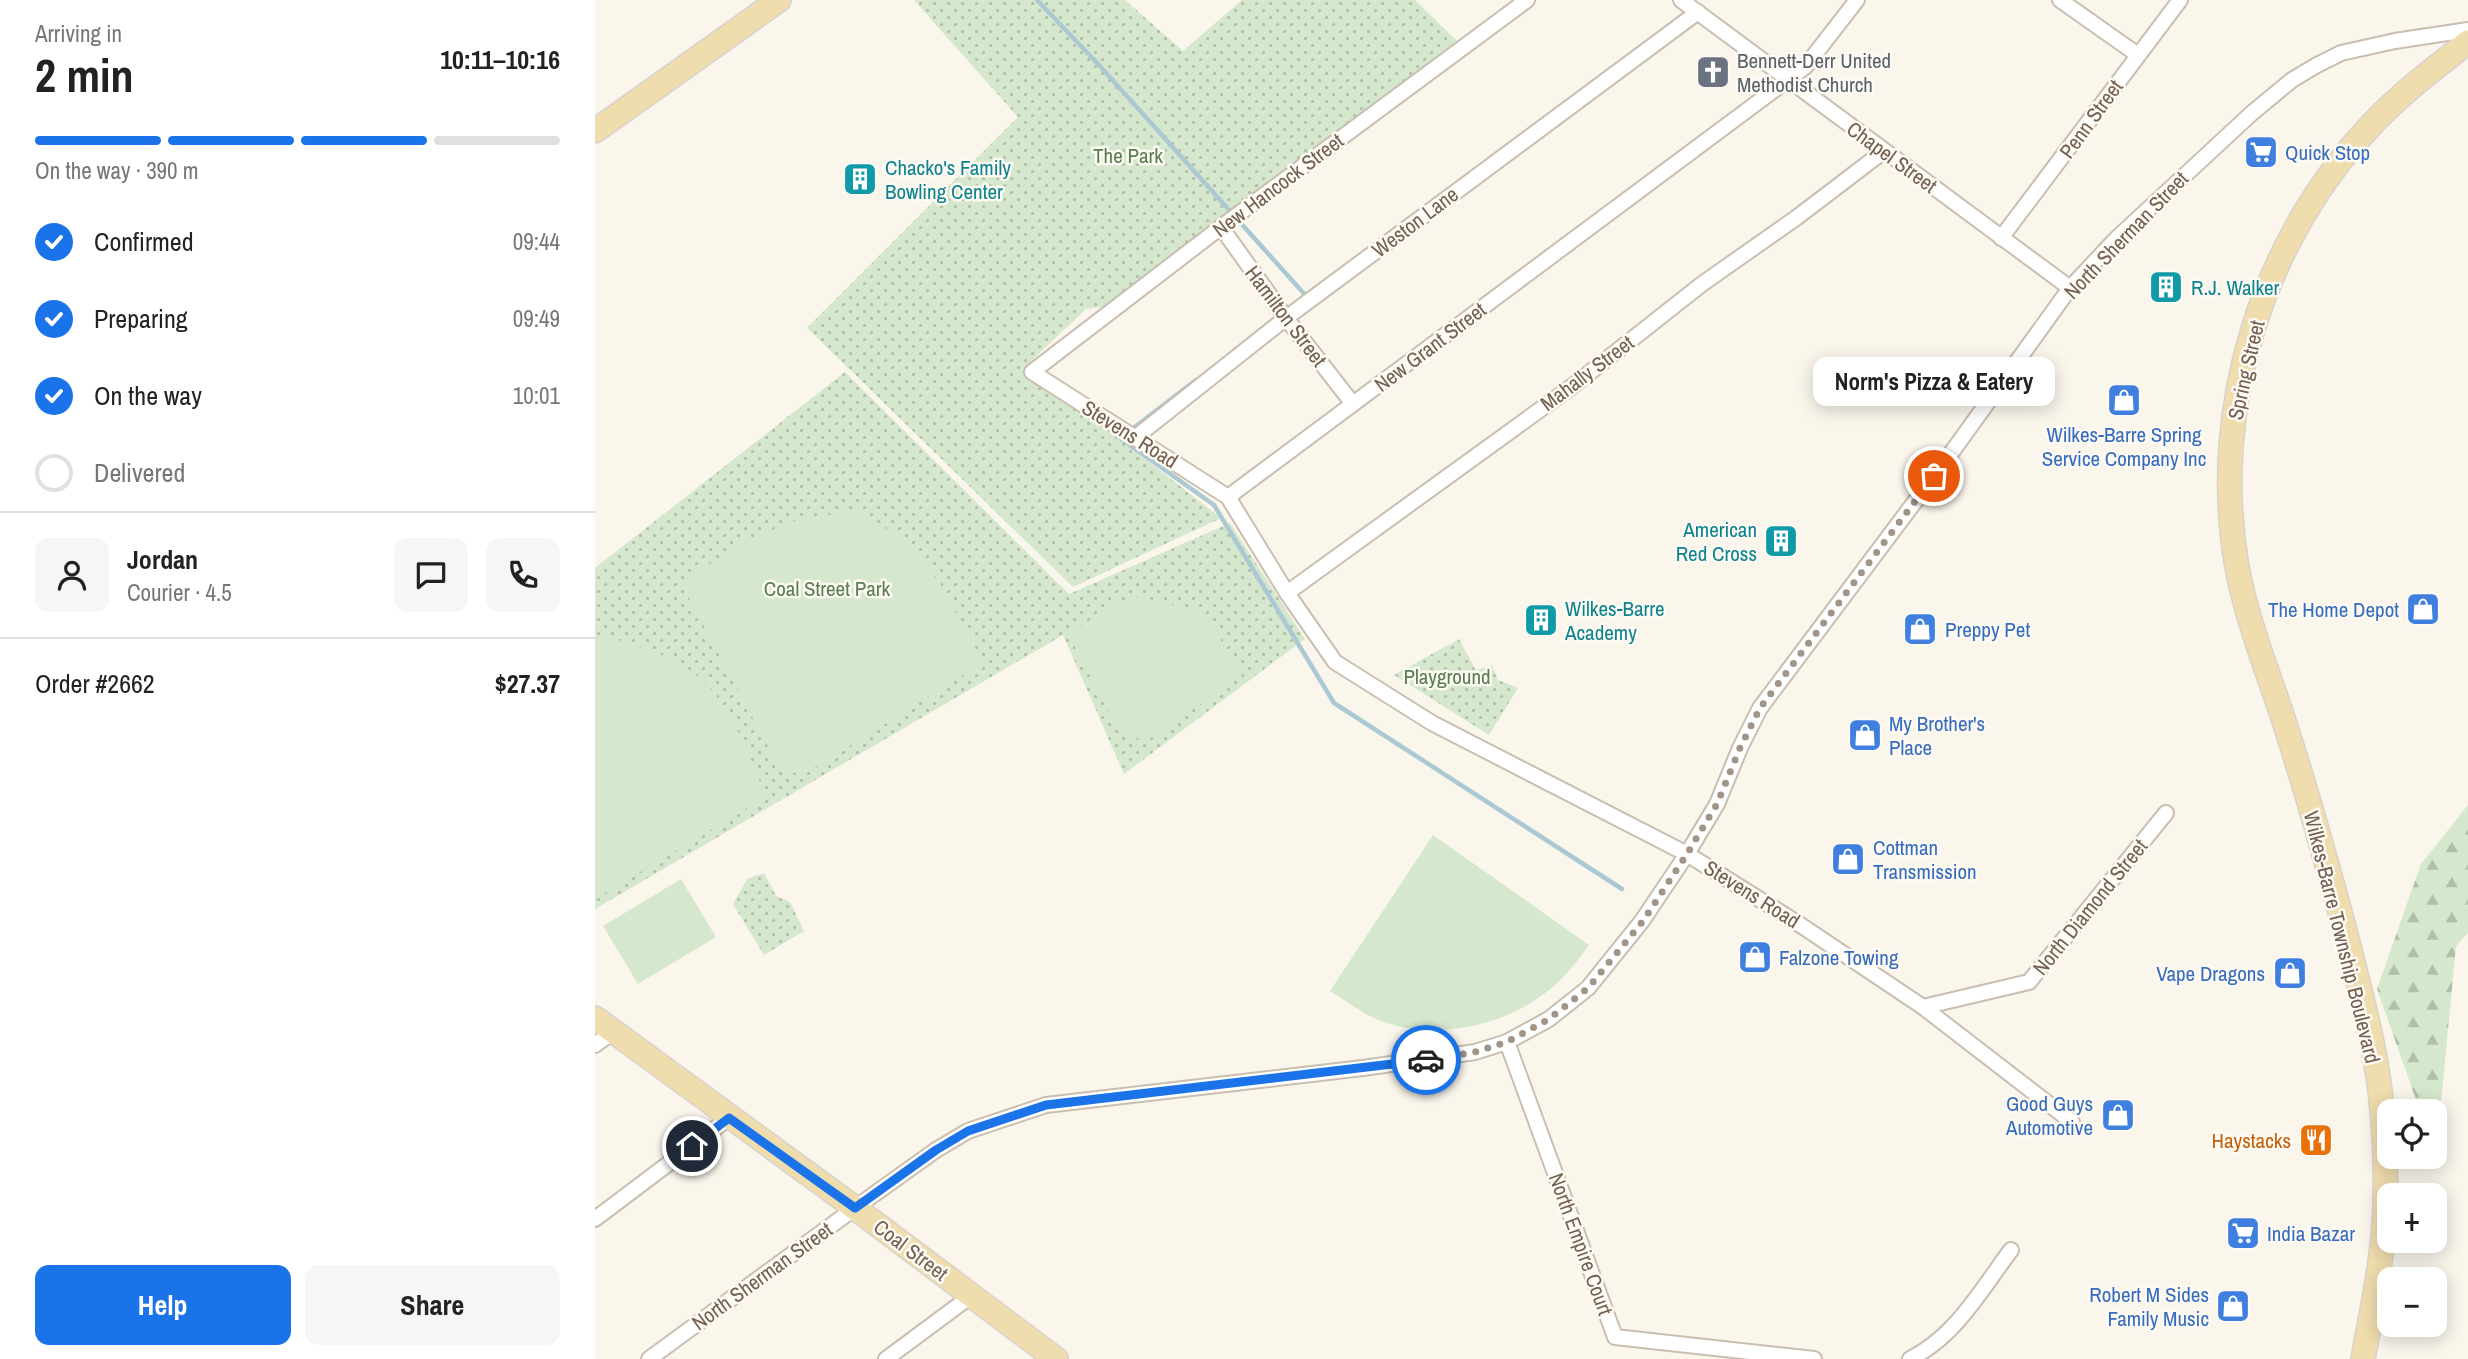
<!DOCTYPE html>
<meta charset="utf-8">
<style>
body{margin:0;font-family:"Archivo Narrow",sans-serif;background:#f6f6f6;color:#222;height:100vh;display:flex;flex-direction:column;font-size:26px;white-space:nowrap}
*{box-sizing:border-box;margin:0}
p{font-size:23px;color:#767676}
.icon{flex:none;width:38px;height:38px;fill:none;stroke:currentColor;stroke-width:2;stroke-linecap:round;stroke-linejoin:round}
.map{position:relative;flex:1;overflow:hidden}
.sheet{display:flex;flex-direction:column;background:#fff;width:595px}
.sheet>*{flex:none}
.fabs{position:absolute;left:1782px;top:1099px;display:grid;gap:14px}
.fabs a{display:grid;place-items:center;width:70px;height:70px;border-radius:14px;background:#fff;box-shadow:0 4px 18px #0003;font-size:35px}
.pin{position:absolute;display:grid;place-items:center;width:60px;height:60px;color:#fff;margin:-30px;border:4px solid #fff;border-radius:50%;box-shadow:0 2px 7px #0007}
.courier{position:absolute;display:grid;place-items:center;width:70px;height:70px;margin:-35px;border:5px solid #1a73e8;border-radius:50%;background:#fff;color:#222;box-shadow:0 2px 9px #0007}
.bubble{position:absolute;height:49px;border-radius:14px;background:#fff;box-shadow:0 4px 18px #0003;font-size:23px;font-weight:700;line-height:49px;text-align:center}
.headline em{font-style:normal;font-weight:700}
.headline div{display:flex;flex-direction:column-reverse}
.headline{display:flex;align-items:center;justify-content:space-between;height:119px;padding:0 35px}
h1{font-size:46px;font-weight:700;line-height:52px}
.bar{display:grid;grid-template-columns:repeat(4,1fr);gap:10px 7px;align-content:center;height:84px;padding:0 35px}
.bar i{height:9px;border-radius:5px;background:#e0e0e0}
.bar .on{background:#1a73e8}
.bar p{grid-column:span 4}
.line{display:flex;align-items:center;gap:18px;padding:0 35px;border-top:2px solid #e0e0e0}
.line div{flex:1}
.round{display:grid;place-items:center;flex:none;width:74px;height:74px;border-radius:14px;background:#f6f6f6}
ol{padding:0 35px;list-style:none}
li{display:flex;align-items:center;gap:21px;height:77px}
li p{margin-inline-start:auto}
li .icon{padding:7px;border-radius:50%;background:#1a73e8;color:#fff;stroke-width:4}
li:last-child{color:#767676}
li i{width:38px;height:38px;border:4px solid #e0e0e0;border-radius:50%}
.button{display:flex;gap:14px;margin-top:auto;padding:14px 35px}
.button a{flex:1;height:80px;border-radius:14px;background:#1a73e8;color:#fff;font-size:28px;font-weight:700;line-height:80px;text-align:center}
.button a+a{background:#f6f6f6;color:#222}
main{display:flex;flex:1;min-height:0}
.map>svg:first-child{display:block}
.forest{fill:url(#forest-firs)}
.park{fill:url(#park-dots)}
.garden{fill:#d5e7cc}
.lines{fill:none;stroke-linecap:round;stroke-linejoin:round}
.stream{stroke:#aac9d3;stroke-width:4.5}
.street-casing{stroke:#c9beb0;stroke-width:18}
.primary-casing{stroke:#d8d2cf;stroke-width:26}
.street{stroke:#fff;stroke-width:14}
.primary{stroke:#f0ddae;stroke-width:23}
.done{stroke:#a39488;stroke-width:7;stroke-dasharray:0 12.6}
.route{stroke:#1a73e8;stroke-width:9}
.labels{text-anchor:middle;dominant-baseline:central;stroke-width:5;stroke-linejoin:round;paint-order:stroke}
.worship-label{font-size:21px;fill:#5b616d;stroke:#fdfaf3;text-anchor:start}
.street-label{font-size:21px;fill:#736052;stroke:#fdfaf3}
.shop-label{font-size:21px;fill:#366cbe;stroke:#fdfaf3;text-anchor:start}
.park-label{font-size:21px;fill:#587d4e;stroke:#fdfaf3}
.culture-label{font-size:21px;fill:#0d838f;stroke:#fdfaf3;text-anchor:start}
.food-label{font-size:21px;fill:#c56008;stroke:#fdfaf3;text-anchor:end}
</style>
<main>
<section class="sheet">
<div class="headline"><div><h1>2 min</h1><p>Arriving in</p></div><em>10:11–10:16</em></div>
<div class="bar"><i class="on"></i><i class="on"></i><i class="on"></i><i></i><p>On the way · 390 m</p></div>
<ol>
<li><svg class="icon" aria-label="check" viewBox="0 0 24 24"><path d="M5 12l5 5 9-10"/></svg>Confirmed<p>09:44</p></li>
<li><svg class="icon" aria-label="check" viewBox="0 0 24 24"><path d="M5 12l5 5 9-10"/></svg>Preparing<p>09:49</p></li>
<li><svg class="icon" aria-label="check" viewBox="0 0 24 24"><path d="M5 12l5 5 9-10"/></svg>On the way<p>10:01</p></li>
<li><i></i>Delivered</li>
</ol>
<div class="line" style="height:126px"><a class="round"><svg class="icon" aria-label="person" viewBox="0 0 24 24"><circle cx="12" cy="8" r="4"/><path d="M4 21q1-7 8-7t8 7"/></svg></a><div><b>Jordan</b><p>Courier · 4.5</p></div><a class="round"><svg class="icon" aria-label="chat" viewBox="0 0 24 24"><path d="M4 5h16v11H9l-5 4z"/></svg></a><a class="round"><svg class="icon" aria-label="phone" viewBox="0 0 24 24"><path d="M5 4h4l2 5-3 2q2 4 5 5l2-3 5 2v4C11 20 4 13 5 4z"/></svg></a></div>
<div class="line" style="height:91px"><div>Order #2662</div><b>$27.37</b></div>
<div class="button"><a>Help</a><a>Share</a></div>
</section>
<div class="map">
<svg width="1873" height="1359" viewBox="0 0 1873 1359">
<defs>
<pattern id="forest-firs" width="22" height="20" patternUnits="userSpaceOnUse" patternTransform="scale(1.75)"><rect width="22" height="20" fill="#d5e7cc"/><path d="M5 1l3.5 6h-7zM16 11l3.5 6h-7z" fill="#b1bfa8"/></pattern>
<pattern id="park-dots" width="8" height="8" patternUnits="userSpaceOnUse" patternTransform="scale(1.75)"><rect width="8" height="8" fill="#d5e7cc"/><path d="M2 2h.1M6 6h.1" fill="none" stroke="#b1bfa8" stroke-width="1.8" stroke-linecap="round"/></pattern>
</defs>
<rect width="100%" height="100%" fill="#fbf6ec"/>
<!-- forest -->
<polygon class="forest" points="1873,805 1873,933 1861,946 1846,1102 1839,1113 1825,1111 1782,989 1826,864"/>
<!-- park -->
<g class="park">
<polygon points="319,0 530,0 588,51 647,0 820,0 867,46 527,304 491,309 435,362 453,383 626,518 478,587 212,328 423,117"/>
<polygon points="250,372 474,594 635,523 710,639 529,774 468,635 0,909 0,568"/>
<polygon points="864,639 881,670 897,666 903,680 923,688 894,735 799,675"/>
<polygon points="169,873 181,896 195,902 209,931 169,955 138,904 152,879"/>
</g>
<!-- garden -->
<g class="garden">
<polygon points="266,511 313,544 345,583 388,663 208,775 185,769 86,583 150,541 207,518"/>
<polygon points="546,597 600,611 616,623 647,676 553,740 527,736 473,634 527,600"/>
<path d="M0,638C19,637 36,643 53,649C74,658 103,672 117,690C142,721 156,761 171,797L0,899Z"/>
<path d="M838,835L994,945C980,964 966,983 946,996C901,1029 829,1042 777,1017C762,1010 749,999 735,991Z"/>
<polygon points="86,879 121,937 43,984 8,926"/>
</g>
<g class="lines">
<!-- stream -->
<g class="stream">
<polyline points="442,0 504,65 712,297"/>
<polyline points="536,430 601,380"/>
<polyline points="529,435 525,438 619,505 739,703 1027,889"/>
</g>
<!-- street casing -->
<g class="street-casing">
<g id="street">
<polyline points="932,0 626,227 437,372 633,497 692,593 740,662 837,723 1092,854 1207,926 1328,1007 1477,1122"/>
<polyline points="1086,0 1475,288"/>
<polyline points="1465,0 1543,55"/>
<polyline points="626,227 691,318 758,404"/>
<polyline points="1406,238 1585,0"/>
<polyline points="541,437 691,318 1103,12"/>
<polyline points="633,497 1210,67 1262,0"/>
<polyline points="692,593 979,385 1107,284 1201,218 1289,151"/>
<polyline points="1328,1007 1434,982 1571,813"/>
<polyline points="912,1042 1020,1337 1219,1359"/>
<polyline points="0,1045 19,1031"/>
<polyline points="0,1219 134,1118"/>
<polyline points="54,1359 260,1208 341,1150 373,1131 451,1105 768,1068 880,1052 912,1042 954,1019 993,988 1047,921 1092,854 1122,804 1145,748 1165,708 1349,463 1475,288 1521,239 1657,113 1697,80 1722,65 1746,53 1800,41 1873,30"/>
<polyline points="291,1359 376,1296"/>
<path d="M1315,1359C1361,1336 1386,1290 1416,1250"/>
</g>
</g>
<!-- primary casing -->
<g class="primary-casing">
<g id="primary">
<polyline points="0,131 184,0"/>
<polyline points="0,1018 260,1208 461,1359"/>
<path d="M1768,1359C1777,1309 1789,1255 1790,1204C1791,1173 1790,1141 1787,1111C1783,1057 1768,1003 1755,950C1735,874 1714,799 1690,724C1673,672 1652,621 1642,567C1614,408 1668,236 1781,120C1809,91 1841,67 1873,42"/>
</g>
</g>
<!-- street -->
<use href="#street" class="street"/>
<!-- primary -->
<use href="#primary" class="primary"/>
</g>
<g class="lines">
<!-- done -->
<polyline class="done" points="831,1060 880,1052 912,1042 954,1019 993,988 1048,921 1092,854 1122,804 1145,748 1165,708 1339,476"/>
<!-- route -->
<polyline class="route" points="97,1146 134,1118 260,1208 341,1150 373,1131 451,1105 831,1060"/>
</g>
<!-- icons -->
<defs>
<g id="church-square" transform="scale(1.75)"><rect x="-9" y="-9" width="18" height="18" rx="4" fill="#6b7280" stroke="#fdfaf3"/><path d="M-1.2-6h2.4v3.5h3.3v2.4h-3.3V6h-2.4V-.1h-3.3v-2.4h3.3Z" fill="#fff"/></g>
<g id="supermarket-square" transform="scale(1.75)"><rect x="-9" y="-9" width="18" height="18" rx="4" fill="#3f7fe0" stroke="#fdfaf3"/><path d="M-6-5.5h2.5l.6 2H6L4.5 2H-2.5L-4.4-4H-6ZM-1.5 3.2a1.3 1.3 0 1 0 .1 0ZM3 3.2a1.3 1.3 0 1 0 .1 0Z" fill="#fff"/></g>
<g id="building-square" transform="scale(1.75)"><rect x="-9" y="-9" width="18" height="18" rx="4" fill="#0f9aa8" stroke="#fdfaf3"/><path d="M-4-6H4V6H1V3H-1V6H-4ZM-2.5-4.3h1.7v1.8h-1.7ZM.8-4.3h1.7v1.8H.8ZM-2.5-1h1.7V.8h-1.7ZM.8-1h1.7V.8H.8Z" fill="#fff"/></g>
<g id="shop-square" transform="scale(1.75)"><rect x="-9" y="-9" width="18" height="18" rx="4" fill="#3f7fe0" stroke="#fdfaf3"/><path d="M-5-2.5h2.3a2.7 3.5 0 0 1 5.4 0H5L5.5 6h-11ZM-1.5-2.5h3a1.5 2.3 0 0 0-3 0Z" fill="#fff"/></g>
<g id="restaurant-square" transform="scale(1.75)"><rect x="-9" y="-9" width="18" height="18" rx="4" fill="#e8710a" stroke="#fdfaf3"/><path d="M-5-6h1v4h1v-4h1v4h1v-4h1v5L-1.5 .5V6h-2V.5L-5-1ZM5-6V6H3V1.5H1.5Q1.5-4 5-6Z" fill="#fff"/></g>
</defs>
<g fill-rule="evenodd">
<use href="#church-square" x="1118" y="72"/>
<use href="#supermarket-square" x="1666" y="152"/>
<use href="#building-square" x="265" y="179"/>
<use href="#building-square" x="1571" y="287"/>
<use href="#shop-square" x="1529" y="400"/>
<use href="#building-square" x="1186" y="541"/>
<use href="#shop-square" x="1828" y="609"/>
<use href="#building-square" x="946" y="620"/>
<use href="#shop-square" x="1325" y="629"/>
<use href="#shop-square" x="1270" y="735"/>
<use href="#shop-square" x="1253" y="859"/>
<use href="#shop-square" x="1160" y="957"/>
<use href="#shop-square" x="1695" y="973"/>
<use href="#shop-square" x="1523" y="1115"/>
<use href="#restaurant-square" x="1721" y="1140"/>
<use href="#supermarket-square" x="1648" y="1233"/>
<use href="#shop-square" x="1638" y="1306"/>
</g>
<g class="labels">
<!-- worship labels -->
<g class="worship-label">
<text x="1142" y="60">Bennett-Derr United<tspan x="1142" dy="24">Methodist Church</tspan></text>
</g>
<!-- street labels -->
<g class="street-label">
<text transform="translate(1496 119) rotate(-54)">Penn Street</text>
<text transform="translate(1297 157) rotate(36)">Chapel Street</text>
<text transform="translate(683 185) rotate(-37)">New Hancock Street</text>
<text transform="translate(820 222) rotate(-37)">Weston Lane</text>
<text transform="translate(1531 235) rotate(-46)">North Sherman Street</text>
<text transform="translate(691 316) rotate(53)">Hamilton Street</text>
<text transform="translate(835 347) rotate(-37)">New Grant Street</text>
<text transform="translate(1651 370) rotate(-77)">Spring Street</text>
<text transform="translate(992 373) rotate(-37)">Mahally Street</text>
<text transform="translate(535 434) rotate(32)">Stevens Road</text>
<text transform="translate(1157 894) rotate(32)">Stevens Road</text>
<text transform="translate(1495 907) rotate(-51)">North Diamond Street</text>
<text transform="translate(1747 937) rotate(76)">Wilkes-Barre Township Boulevard</text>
<text transform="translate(986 1244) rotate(70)">North Empire Court</text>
<text transform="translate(316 1250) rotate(37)">Coal Street</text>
<text transform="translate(167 1276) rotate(-36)">North Sherman Street</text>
</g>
<!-- shop labels -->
<g class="shop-label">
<text x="1690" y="152">Quick Stop</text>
<text x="1529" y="434" text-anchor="middle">Wilkes-Barre Spring<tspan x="1529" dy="24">Service Company Inc</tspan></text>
<text x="1804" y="609" text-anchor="end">The Home Depot</text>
<text x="1350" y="629">Preppy Pet</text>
<text x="1294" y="723">My Brother's<tspan x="1294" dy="24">Place</tspan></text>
<text x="1278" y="847">Cottman<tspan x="1278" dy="24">Transmission</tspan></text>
<text x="1184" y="957">Falzone Towing</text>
<text x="1670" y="973" text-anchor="end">Vape Dragons</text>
<text x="1498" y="1103" text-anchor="end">Good Guys<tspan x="1498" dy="24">Automotive</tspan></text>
<text x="1672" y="1233">India Bazar</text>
<text x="1614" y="1294" text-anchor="end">Robert M Sides<tspan x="1614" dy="24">Family Music</tspan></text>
</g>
<!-- park labels -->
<g class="park-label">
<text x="533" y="155">The Park</text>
<text x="232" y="588">Coal Street Park</text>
<text x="852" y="676">Playground</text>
</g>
<!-- culture labels -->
<g class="culture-label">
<text x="290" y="167">Chacko's Family<tspan x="290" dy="24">Bowling Center</tspan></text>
<text x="1596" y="287">R.J. Walker</text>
<text x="1162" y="529" text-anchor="end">American<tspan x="1162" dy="24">Red Cross</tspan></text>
<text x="970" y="608">Wilkes-Barre<tspan x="970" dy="24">Academy</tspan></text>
</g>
<!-- food labels -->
<g class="food-label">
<text x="1696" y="1140">Haystacks</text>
</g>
</g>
</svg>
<div class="fabs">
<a><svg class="icon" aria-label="locate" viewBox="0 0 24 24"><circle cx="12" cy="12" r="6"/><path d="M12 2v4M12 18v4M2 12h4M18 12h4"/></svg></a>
<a>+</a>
<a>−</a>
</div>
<div class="pin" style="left:1339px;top:476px;background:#ea580c"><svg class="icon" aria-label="bag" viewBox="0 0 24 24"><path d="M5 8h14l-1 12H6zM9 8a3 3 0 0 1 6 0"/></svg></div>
<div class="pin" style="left:97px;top:1146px;background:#1f2937"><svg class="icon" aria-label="home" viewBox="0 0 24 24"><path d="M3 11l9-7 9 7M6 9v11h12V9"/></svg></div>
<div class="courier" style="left:831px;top:1060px"><svg class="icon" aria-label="car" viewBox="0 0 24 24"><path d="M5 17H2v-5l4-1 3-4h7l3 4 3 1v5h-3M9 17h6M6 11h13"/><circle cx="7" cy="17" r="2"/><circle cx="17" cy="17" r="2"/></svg></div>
<div class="bubble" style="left:1218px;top:357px;width:242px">Norm's Pizza &amp; Eatery</div>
</div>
</main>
